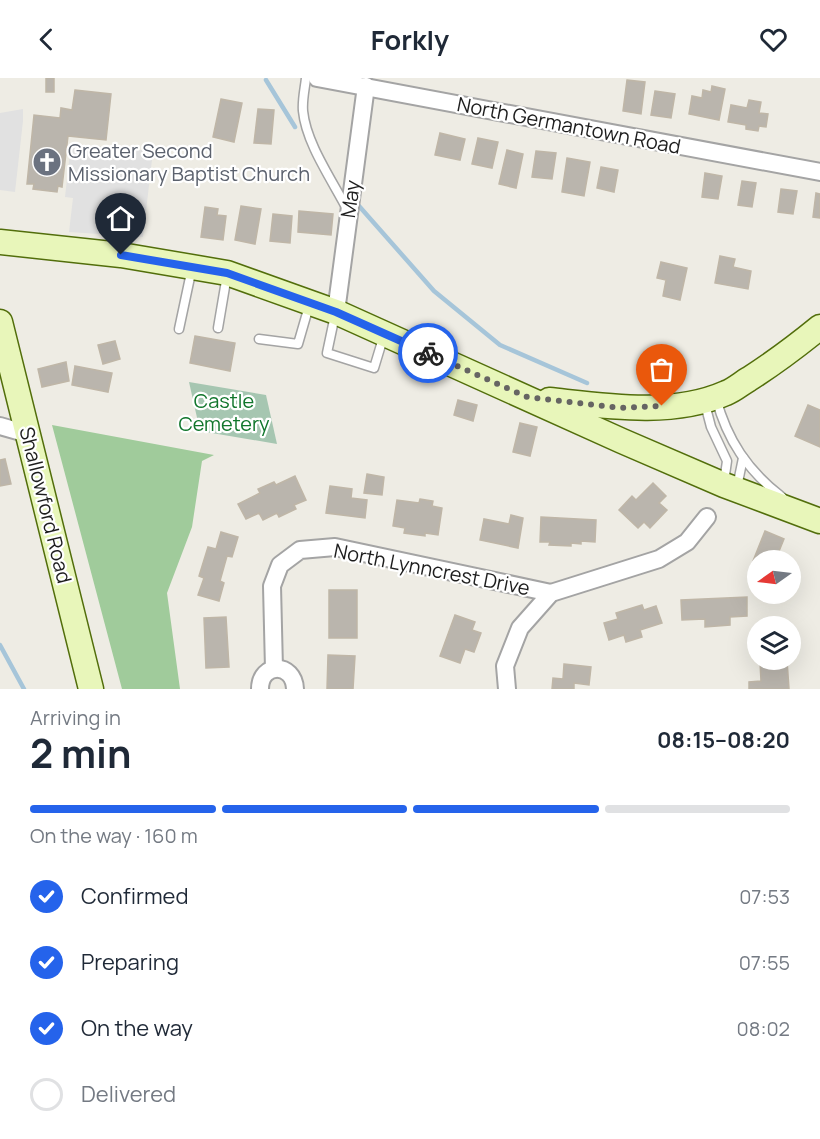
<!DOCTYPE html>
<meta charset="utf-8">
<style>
body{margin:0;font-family:Manrope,sans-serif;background:#f2f2f3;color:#1f2937;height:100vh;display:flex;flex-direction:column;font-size:22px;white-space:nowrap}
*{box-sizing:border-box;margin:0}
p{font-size:20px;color:#747a83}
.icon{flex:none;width:33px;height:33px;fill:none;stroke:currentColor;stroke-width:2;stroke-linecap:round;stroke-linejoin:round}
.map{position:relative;height:611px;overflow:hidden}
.drawer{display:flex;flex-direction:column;background:#fff;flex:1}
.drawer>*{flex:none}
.needle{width:39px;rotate:256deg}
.controls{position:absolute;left:747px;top:472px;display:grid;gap:12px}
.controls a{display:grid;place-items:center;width:54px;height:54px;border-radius:50%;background:#fff;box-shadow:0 6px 24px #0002;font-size:30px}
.pin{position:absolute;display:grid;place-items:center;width:51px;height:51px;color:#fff;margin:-62px -26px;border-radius:50% 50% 50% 0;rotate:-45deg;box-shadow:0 0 6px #0007}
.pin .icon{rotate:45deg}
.courier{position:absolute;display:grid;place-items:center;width:60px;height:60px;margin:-30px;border:4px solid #2563eb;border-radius:50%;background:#fff;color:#222;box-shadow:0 2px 8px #0007}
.summary em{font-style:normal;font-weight:700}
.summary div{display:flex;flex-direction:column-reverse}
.summary{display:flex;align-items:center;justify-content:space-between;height:102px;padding:0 30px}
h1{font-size:39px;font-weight:700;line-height:45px}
.bar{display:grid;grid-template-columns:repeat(4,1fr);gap:9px 6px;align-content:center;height:72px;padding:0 30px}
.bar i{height:8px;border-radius:4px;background:#e0e1e3}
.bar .current{background:#2563eb}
.bar p{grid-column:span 4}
ol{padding:0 30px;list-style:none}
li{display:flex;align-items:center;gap:18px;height:66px}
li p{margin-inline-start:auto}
li .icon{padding:6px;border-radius:50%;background:#2563eb;color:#fff;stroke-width:4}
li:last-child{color:#747a83}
li i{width:33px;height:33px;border:3px solid #e0e1e3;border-radius:50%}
header{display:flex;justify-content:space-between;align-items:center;height:78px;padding:0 30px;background:#fff;font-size:27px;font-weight:700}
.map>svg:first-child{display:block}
.forest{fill:#a0cb9b}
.cemetery{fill:#a6c6b1}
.parking{fill:#e1e1e1}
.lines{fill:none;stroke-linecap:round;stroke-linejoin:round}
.stream{stroke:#a6c5d9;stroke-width:4.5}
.building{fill:#bab5ad;stroke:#bfb6a7;stroke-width:1.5}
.lane-casing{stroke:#a4a4a4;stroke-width:11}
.street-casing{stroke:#a4a4a4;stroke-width:20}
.secondary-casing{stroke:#526e0b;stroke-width:27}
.lane{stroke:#fff;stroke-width:8}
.street{stroke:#fff;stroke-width:16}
.secondary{stroke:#e8f6ba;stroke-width:24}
.done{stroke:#666563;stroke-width:6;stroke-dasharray:0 10.8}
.route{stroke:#2563eb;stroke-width:8}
.labels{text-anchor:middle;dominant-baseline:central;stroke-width:4.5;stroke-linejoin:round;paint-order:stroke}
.street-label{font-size:20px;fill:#1d1d1d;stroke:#fff}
.worship-label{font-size:20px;fill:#5b616d;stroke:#fff;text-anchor:start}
.park-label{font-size:20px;fill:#11762c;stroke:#fff}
</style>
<header><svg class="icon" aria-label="back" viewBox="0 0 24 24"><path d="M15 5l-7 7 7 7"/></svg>Forkly<svg class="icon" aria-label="heart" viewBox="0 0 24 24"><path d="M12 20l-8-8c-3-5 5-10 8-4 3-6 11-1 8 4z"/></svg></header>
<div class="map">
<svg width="820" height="611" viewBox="0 0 820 611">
<rect width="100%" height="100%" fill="#eeece4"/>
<!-- forest -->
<polygon class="forest" points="52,347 214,377 202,383 192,449 167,515 180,611 122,611"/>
<!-- cemetery -->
<polygon class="cemetery" points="189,304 266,317 277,366 200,353"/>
<!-- parking -->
<g class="parking">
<polygon points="23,31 23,43 15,114 0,112 0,35"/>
<polygon points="71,66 153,73 143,159 69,154 73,120 65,119"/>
</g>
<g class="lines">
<!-- stream -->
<g class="stream">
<polyline points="266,2 295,49"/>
<polyline points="359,128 434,213 500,267 587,305"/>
<polyline points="0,567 24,611"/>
</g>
</g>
<!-- building -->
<g class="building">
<rect x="46" y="0" width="8" height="14"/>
<polygon points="627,2 645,4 641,36 623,33"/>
<polygon points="712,8 725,11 719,42 689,36 692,18 702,20 703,12 711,14"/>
<polygon points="75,12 111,16 106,62 68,58 62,109 58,108 57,114 33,111 34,106 27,106 34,37 60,40 61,30 72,32"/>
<polygon points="655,13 675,16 671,40 651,37"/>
<polygon points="221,21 242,25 234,64 213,59"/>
<polygon points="749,22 761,24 759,35 768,36 766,49 759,48 758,53 746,51 746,47 728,44 731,27 747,30"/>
<polygon points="258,31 274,32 271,66 254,65"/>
<polygon points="440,55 465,61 460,82 435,77"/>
<polygon points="478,60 498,64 492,90 472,86"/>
<polygon points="507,72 523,76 516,110 499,106"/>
<polygon points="536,73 556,75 552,101 532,99"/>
<polygon points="567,80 590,84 584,118 562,114"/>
<polygon points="601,89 618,92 614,114 597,110"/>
<polygon points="705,95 722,98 718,121 702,119"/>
<polygon points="742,103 756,105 752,129 738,127"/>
<polygon points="781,111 797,113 793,136 778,134"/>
<polygon points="816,115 820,116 820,140 813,139"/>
<polygon points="241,128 261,131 255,166 235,162"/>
<polygon points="205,129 218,131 217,137 226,138 223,162 201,159"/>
<polygon points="299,133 333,136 331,157 298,154"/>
<polygon points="273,136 292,138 290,165 270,163"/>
<polygon points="720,178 735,181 733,189 751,193 748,211 715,205"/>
<polygon points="661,184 687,190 680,222 663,218 666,202 657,200"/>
<polygon points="195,258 235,265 230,293 190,285"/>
<polygon points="115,263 120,281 103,286 98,267"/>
<polygon points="66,284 69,303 42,309 38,291"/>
<polygon points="75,288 112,295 108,314 72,307"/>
<polygon points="458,322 477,327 473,343 454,337"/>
<polygon points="808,327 820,332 820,369 795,358"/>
<polygon points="520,345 537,349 530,378 513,374"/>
<polygon points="5,381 11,406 0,408 0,382"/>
<polygon points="367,396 384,399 382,417 364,415"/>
<polygon points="295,398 306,422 294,427 296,431 279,439 277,435 263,442 259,435 246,441 238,426 260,415 258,411 274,404 276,407"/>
<polygon points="653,405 666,418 659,425 667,432 650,450 644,444 638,450 619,432 632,418 636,422"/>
<polygon points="330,408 352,411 351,420 367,422 365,440 326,435"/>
<polygon points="420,421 433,423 432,428 442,430 438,457 425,455 425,458 404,455 405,450 393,448 397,422 419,425"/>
<polygon points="511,437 523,440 518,470 480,462 484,441 509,446"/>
<polygon points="541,439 596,442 595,464 581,463 581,466 571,465 571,468 549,467 550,464 540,464"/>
<polygon points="765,453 784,461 775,483 758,483 758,490 751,488"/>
<polygon points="221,454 238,459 232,479 227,478 220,503 224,505 219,523 198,517 204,500 199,498 208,469 216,471"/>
<rect x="329" y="512" width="28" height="48"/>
<polygon points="747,519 747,538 730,539 730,547 705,549 705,541 682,542 681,522"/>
<polygon points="642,527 644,532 656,528 662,545 640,552 642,559 626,564 624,557 609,562 604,545 618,541 616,535"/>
<polygon points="455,537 475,544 472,552 481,555 474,574 465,571 460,585 440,578"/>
<polygon points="226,539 229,589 206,590 204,540"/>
<polygon points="328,577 355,578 353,611 327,611"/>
<polygon points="787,582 789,611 749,611 749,604 761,603 760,584"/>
<polygon points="564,586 591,589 589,607 574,605 574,611 552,611 553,600 563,601"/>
</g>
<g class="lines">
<!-- lane casing -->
<g class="lane-casing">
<g id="lane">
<path d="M306,0C305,10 302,22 303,33C306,65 332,102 347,131"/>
<polyline points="335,237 327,275 374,290 384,257"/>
<polyline points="218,250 227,197"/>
<polyline points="179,251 192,190"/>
<polyline points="259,261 298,266 309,228"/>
<path d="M716,320C727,362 748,393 782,419"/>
<polyline points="705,326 711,349 727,383 724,404"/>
<polyline points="737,409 743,380"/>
</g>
</g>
<!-- street casing -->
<g class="street-casing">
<g id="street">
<polyline points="317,0 820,94"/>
<polyline points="336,234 366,8"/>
<polyline points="0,348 28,356"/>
<polyline points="274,591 272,508 280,487 300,472 335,469 551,515"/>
<path d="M260,611C260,584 294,584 295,611"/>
<polyline points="507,611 505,588 520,550 551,515 659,481 687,464 707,439"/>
</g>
</g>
<!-- secondary casing -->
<g class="secondary-casing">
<g id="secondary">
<polyline points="0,164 121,177 227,195 336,234 622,363 724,407 820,443"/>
<polyline points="0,244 91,611"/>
<path d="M549,322C605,328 672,339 726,315C734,312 742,305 749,301C774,285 798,267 820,249"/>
</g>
</g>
<!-- lane -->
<use href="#lane" class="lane"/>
<!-- street -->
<use href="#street" class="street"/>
<!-- secondary -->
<use href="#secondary" class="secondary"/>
</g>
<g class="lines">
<!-- done -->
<polyline class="done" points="428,275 527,319 620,330 662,328"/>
<!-- route -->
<polyline class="route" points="121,177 227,195 336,234 428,275"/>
</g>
<!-- icons -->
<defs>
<g id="church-disc" transform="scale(1.5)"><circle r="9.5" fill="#6b7280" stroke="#fff"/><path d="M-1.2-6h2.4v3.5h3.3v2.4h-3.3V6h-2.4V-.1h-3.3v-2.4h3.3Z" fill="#fff"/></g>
</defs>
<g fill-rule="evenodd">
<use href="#church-disc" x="47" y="84"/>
</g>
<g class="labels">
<!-- street labels -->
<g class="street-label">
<text transform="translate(569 47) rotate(11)">North Germantown Road</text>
<text transform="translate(350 121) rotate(-82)">May</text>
<text transform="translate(46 427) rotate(76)">Shallowford Road</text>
<text transform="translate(432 491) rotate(11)">North Lynncrest Drive</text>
</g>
<!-- worship labels -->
<g class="worship-label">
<text x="68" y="72">Greater Second<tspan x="68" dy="23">Missionary Baptist Church</tspan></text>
</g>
<!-- park labels -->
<g class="park-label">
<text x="224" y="322">Castle<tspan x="224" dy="23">Cemetery</tspan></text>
</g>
</g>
</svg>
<div class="controls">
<a><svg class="needle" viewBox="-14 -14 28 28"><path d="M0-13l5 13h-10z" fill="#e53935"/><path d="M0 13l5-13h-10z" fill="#747a83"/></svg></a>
<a><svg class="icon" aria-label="layers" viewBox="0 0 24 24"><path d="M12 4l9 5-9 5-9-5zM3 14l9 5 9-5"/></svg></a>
</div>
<div class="pin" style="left:662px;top:328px;background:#ea580c"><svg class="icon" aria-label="bag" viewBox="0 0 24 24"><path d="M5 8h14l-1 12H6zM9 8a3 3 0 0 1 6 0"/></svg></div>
<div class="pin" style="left:121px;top:177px;background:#1f2937"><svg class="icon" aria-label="home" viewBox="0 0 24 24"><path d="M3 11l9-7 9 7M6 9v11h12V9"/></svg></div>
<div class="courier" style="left:428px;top:275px"><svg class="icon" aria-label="bike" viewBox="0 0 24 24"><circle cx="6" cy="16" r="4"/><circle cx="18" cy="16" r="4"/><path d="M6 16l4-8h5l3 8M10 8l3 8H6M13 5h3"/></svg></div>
</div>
<section class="drawer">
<div class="summary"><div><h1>2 min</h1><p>Arriving in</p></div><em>08:15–08:20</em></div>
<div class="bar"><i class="current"></i><i class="current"></i><i class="current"></i><i></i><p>On the way · 160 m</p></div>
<ol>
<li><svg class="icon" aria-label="check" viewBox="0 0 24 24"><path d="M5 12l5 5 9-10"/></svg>Confirmed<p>07:53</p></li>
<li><svg class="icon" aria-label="check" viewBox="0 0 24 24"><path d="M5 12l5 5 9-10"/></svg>Preparing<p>07:55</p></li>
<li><svg class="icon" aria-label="check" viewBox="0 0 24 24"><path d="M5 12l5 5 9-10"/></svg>On the way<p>08:02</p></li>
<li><i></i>Delivered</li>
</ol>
</section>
